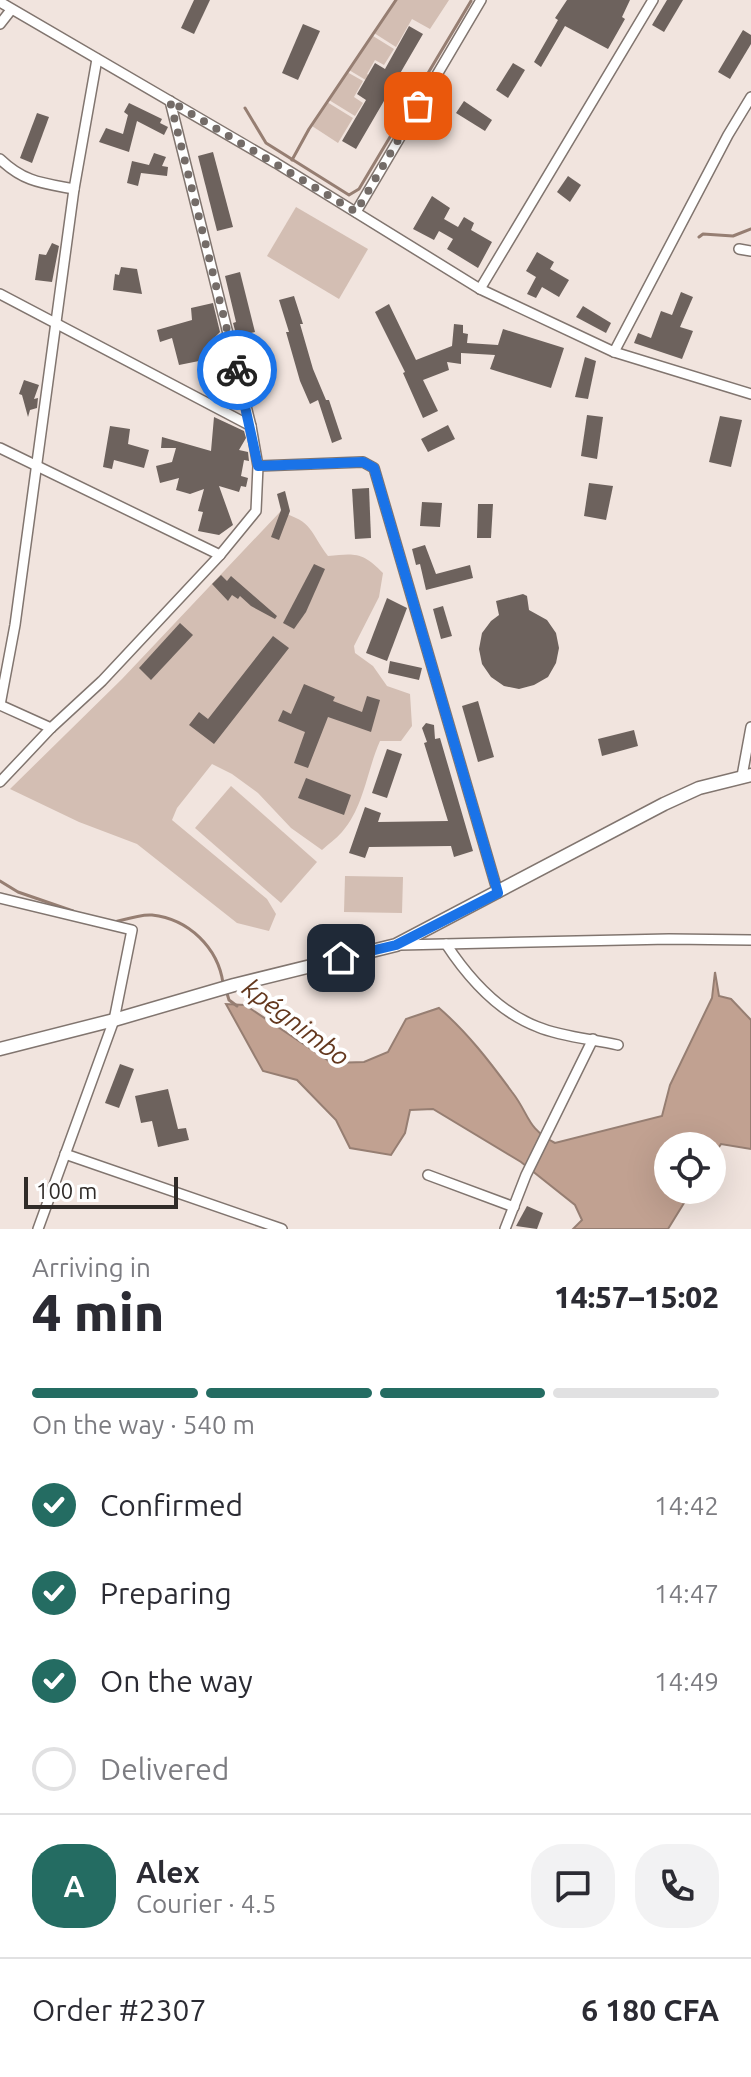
<!DOCTYPE html>
<meta charset="utf-8">
<style>
body{margin:0;font-family:Ubuntu,sans-serif;background:#f2f2f3;color:#2b2b33;height:100vh;display:flex;flex-direction:column;font-size:30px;white-space:nowrap}
*{box-sizing:border-box;margin:0}
p{font-size:26px;color:#7c7c81}
.icon{flex:none;width:44px;height:44px;fill:none;stroke:currentColor;stroke-width:2;stroke-linecap:round;stroke-linejoin:round}
.map{position:relative;height:1229px;overflow:hidden}
.details{display:flex;flex-direction:column;background:#fff;flex:1}
.details>*{flex:none}
.buttons{position:absolute;left:654px;top:1132px;display:grid;gap:16px}
.buttons a{display:grid;place-items:center;width:72px;height:72px;border-radius:50%;background:#fff;box-shadow:0 8px 32px #0002;font-size:40px}
.scale{position:absolute;left:24px;bottom:20px;width:154px;box-sizing:border-box;padding-left:8px;border:4px solid #302b28;border-top:0;font-size:22px;line-height:28px;white-space:nowrap;color:#302b28;-webkit-text-stroke:6px #fff;paint-order:stroke}
.pin{position:absolute;display:grid;place-items:center;width:68px;height:68px;color:#fff;margin:-34px;border-radius:16px;box-shadow:0 4px 12px #0006}
.courier{position:absolute;display:grid;place-items:center;width:80px;height:80px;margin:-40px;border:6px solid #1a73e8;border-radius:50%;background:#fff;color:#222;box-shadow:0 2px 10px #0007}
.head em{font-style:normal;font-weight:800}
.head div{display:flex;flex-direction:column-reverse}
.head{display:flex;align-items:center;justify-content:space-between;height:136px;padding:0 32px}
h1{font-size:52px;font-weight:800;line-height:60px}
.bar{display:grid;grid-template-columns:repeat(4,1fr);gap:12px 8px;align-content:center;height:96px;padding:0 32px}
.bar i{height:10px;border-radius:6px;background:#e1e1e2}
.bar .on{background:#246c62}
.bar p{grid-column:span 4}
.line{display:flex;align-items:center;gap:20px;padding:0 32px;border-top:2px solid #e1e1e2}
.line div{flex:1}
.round{display:grid;place-items:center;flex:none;width:84px;height:84px;border-radius:32px;background:#f2f2f3}
ol{padding:0 32px;list-style:none}
li{display:flex;align-items:center;gap:24px;height:88px}
li p{margin-inline-start:auto}
li .icon{padding:8px;border-radius:50%;background:#246c62;color:#fff;stroke-width:4}
li:last-child{color:#7c7c81}
li i{width:44px;height:44px;border:4px solid #e1e1e2;border-radius:50%}
.map>svg:first-child{display:block}
.green{fill:#d3beb3}
.water{fill:#c1a191;stroke:#967e72;stroke-width:2}
.lines{fill:none;stroke-linecap:round;stroke-linejoin:round}
.stream{stroke:#967e72;stroke-width:3}
.building{fill:#6d625d}
.street-casing{stroke:#81756f;stroke-width:12}
.secondary-casing{stroke:#81756f;stroke-width:15}
.street{stroke:#fff;stroke-width:9}
.secondary{stroke:#fff;stroke-width:12}
.done{stroke:#746c68;stroke-width:8;stroke-dasharray:0 14.4}
.route{stroke:#1a73e8;stroke-width:10}
.labels{text-anchor:middle;dominant-baseline:central;stroke-width:8;stroke-linejoin:round;paint-order:stroke}
.water-label{font-size:26px;font-style:italic;fill:#64381e;stroke:#fff}
</style>
<div class="map">
<svg width="751" height="1229" viewBox="0 0 751 1229">
<rect width="100%" height="100%" fill="#f1e4de"/>
<!-- green -->
<g class="green">
<polygon points="397,0 449,0 430,29 412,19 396,47 374,33"/>
<polygon points="373,36 394,49 384,65 375,60 367,74 376,80 374,85 349,70"/>
<polygon points="347,72 363,81 354,97 363,103 355,116 329,100"/>
<polygon points="327,102 353,118 338,143 312,126"/>
<polygon points="296,207 368,249 339,299 267,256"/>
<path d="M280,512C314,522 309,531 328,556C355,553 363,552 383,573L379,597L354,646L355,653L373,666L387,686L410,694L412,726L401,741H380C367,770 364,807 342,832C336,839 328,844 322,850L291,828L258,793L232,774L212,764L177,808L172,820L267,899L276,914L269,931L237,923L137,844L79,822L10,789L122,679Z"/>
<polygon points="231,786 317,862 281,903 195,828"/>
<polygon points="345,876 403,877 402,913 344,912"/>
</g>
<!-- water -->
<path class="water" d="M715,972L719,996L731,999L751,1020V1149L721,1144L712,1158V1146H668V1190H692L668,1229H573L582,1220L575,1205L521,1162L433,1109L410,1110L405,1133L391,1155L350,1148L336,1120L297,1080L263,1071L226,1004L245,1005L332,1063L364,1062L388,1052L406,1019L439,1008C467,1032 490,1062 512,1092C530,1115 526,1128 555,1143L662,1116L670,1085L712,998Z"/>
<g class="lines">
<!-- stream -->
<g class="stream">
<polyline points="245,108 266,143 349,195 359,189 471,1"/>
<polyline points="292,160 309,129 396,0"/>
<polyline points="699,237 703,234 733,236 751,229"/>
<polyline points="0,881 18,892 73,911"/>
<path d="M115,922C126,919 141,914 152,915C189,919 218,948 223,983"/>
<polyline points="226,990 229,1000 237,1006"/>
</g>
</g>
<!-- building -->
<g class="building">
<polygon points="194,0 210,0 194,34 181,28"/>
<polygon points="567,0 630,0 622,17 625,19 608,49 565,26 541,67 534,62 558,20 555,18"/>
<polygon points="667,0 683,0 664,32 652,25"/>
<polygon points="303,24 320,31 298,80 282,73"/>
<polygon points="409,26 423,34 356,149 342,141 366,100 357,94 375,63 385,69"/>
<polygon points="743,30 751,35 751,44 730,79 718,72"/>
<polygon points="513,63 525,70 508,98 496,90"/>
<polygon points="464,101 492,120 485,131 456,113"/>
<polygon points="129,103 162,119 160,123 168,127 164,135 137,121 129,152 99,142 106,128 123,134 128,115 124,112"/>
<polygon points="37,113 49,117 32,163 20,158"/>
<polygon points="213,152 233,227 217,231 198,156"/>
<polygon points="154,153 166,157 162,166 168,167 167,176 141,173 138,186 127,183 132,161 149,165"/>
<polygon points="568,176 581,185 570,202 557,192"/>
<polygon points="432,196 450,208 444,219 458,227 464,217 474,223 471,230 492,242 478,268 447,249 453,239 439,231 434,240 413,229"/>
<polygon points="52,243 59,246 52,282 35,280 39,254 46,255"/>
<polygon points="537,252 554,262 550,269 569,280 559,297 542,287 536,298 527,294 536,277 526,271"/>
<polygon points="121,267 137,269 142,294 113,290 115,274 119,275"/>
<polygon points="240,272 255,332 251,333 268,393 253,397 233,323 236,322 225,276"/>
<polygon points="681,292 693,297 680,327 693,331 682,359 634,343 638,333 651,338 661,311 672,315"/>
<polygon points="294,296 303,324 300,324 313,369 326,400 329,400 342,439 332,443 318,400 310,404 300,381 286,332 289,332 279,300"/>
<polygon points="213,303 220,332 214,338 219,357 179,365 172,338 160,342 157,330 192,320 191,308"/>
<polygon points="389,304 416,360 452,346 454,324 463,325 463,333 468,334 467,343 498,345 503,329 564,348 551,388 490,369 495,355 461,353 461,364 447,362 449,370 423,380 438,411 423,418 403,373 405,372 375,312"/>
<polygon points="583,306 611,323 606,333 576,317"/>
<polygon points="585,357 596,361 588,399 575,397"/>
<polygon points="24,380 39,385 34,399 38,398 37,408 30,410 28,417 22,395 19,394"/>
<polygon points="587,415 603,417 597,459 581,456"/>
<polygon points="720,416 742,420 731,467 709,462"/>
<polygon points="214,417 244,431 246,438 239,450 248,452 249,461 244,460 241,476 248,478 246,487 241,486 239,492 219,486 233,525 219,535 198,531 203,512 198,511 204,489 190,494 176,490 179,478 160,483 156,466 172,462 176,448 161,448 162,437 211,451"/>
<polygon points="448,425 455,439 428,452 421,439"/>
<polygon points="110,426 130,429 128,444 149,450 144,468 114,460 112,469 103,467"/>
<polygon points="589,483 613,486 606,520 584,516"/>
<polygon points="369,488 371,538 355,539 352,489"/>
<polygon points="285,491 290,511 279,540 271,537 281,510 277,494"/>
<polygon points="422,502 442,503 440,527 420,526"/>
<polygon points="478,504 493,504 491,538 477,538"/>
<polygon points="425,545 436,574 470,565 473,578 426,590 420,564 416,565 412,549"/>
<polygon points="314,564 325,569 306,612 294,629 283,623"/>
<polygon points="221,575 227,581 231,576 277,616 275,619 251,606 240,596 238,599 232,595 228,601 212,584"/>
<polygon points="523,594 527,596 529,610 547,620 556,633 559,648 556,663 548,677 534,685 519,689 504,686 491,677 482,664 479,649 482,633 491,621 499,615 496,601"/>
<polygon points="387,598 407,608 387,661 366,653"/>
<polygon points="443,606 452,636 441,639 433,609"/>
<polygon points="180,623 193,635 151,680 139,668"/>
<polygon points="273,636 289,648 214,744 189,725 199,712 208,719"/>
<polygon points="390,661 422,668 419,680 388,673"/>
<polygon points="304,684 335,697 333,701 362,712 367,696 380,700 371,732 328,717 308,768 294,763 305,732 278,721 283,710 291,714"/>
<polygon points="478,701 494,757 478,762 462,706"/>
<polygon points="426,723 434,725 435,739 440,738 473,851 454,857 451,846 369,847 365,858 349,853 365,807 381,813 378,822 448,821 424,743 427,742 422,728"/>
<polygon points="634,730 638,746 602,756 598,739"/>
<polygon points="387,749 402,754 387,798 372,793"/>
<polygon points="306,778 351,795 344,815 298,798"/>
<polygon points="120,1064 134,1069 119,1108 105,1103"/>
<polygon points="168,1089 178,1129 186,1128 189,1140 158,1147 152,1121 141,1123 135,1096"/>
<polygon points="527,1206 543,1213 537,1229 516,1226"/>
</g>
<g class="lines">
<!-- street casing -->
<g class="street-casing">
<g id="street">
<polyline points="0,2 276,163 480,289 614,352 751,394"/>
<polyline points="0,24 11,10"/>
<path d="M0,159C24,182 42,183 74,189"/>
<polyline points="356,212 481,0"/>
<polyline points="739,249 751,251"/>
<polyline points="480,289 653,0"/>
<polyline points="0,294 251,426"/>
<polyline points="614,352 728,135 751,97"/>
<polyline points="0,448 220,555"/>
<polyline points="258,466 363,462 374,468 498,893"/>
<polyline points="0,705 15,625 74,189 97,59"/>
<polyline points="0,705 51,728"/>
<polyline points="742,776 751,727"/>
<polyline points="0,782 51,728 102,681 220,555 256,511 258,466 251,426 170,101"/>
<polyline points="0,898 132,930 114,1020 38,1229"/>
<path d="M446,944C469,979 498,1012 538,1027C562,1037 592,1039 618,1045"/>
<polyline points="400,945 669,939 751,940"/>
<polyline points="65,1154 282,1229"/>
<polyline points="428,1175 514,1207"/>
<polyline points="505,1229 526,1175 593,1039"/>
</g>
</g>
<!-- secondary casing -->
<g class="secondary-casing">
<polyline id="secondary" points="0,1049 114,1020 234,985 396,945 664,804 699,788 751,775"/>
</g>
<!-- street -->
<use href="#street" class="street"/>
<!-- secondary -->
<use href="#secondary" class="secondary"/>
</g>
<g class="lines">
<!-- done -->
<polyline class="done" points="237,370 170,101 356,212 418,106"/>
<!-- route -->
<polyline class="route" points="237,370 258,466 363,462 374,468 498,893 396,945 341,958"/>
</g>
<g class="labels">
<!-- water labels -->
<g class="water-label">
<text transform="translate(296 1022) rotate(37)">kpégnimbo</text>
</g>
</g>
</svg>
<div class="buttons">
<a><svg class="icon" aria-label="locate" viewBox="0 0 24 24"><circle cx="12" cy="12" r="6"/><path d="M12 2v4M12 18v4M2 12h4M18 12h4"/></svg></a>
</div>
<div class="scale">100 m</div>
<div class="pin" style="left:418px;top:106px;background:#ea580c"><svg class="icon" aria-label="bag" viewBox="0 0 24 24"><path d="M5 8h14l-1 12H6zM9 8a3 3 0 0 1 6 0"/></svg></div>
<div class="pin" style="left:341px;top:958px;background:#1f2937"><svg class="icon" aria-label="home" viewBox="0 0 24 24"><path d="M3 11l9-7 9 7M6 9v11h12V9"/></svg></div>
<div class="courier" style="left:237px;top:370px"><svg class="icon" aria-label="bike" viewBox="0 0 24 24"><circle cx="6" cy="16" r="4"/><circle cx="18" cy="16" r="4"/><path d="M6 16l4-8h5l3 8M10 8l3 8H6M13 5h3"/></svg></div>
</div>
<section class="details">
<div class="head"><div><h1>4 min</h1><p>Arriving in</p></div><em>14:57–15:02</em></div>
<div class="bar"><i class="on"></i><i class="on"></i><i class="on"></i><i></i><p>On the way · 540 m</p></div>
<ol>
<li><svg class="icon" aria-label="check" viewBox="0 0 24 24"><path d="M5 12l5 5 9-10"/></svg>Confirmed<p>14:42</p></li>
<li><svg class="icon" aria-label="check" viewBox="0 0 24 24"><path d="M5 12l5 5 9-10"/></svg>Preparing<p>14:47</p></li>
<li><svg class="icon" aria-label="check" viewBox="0 0 24 24"><path d="M5 12l5 5 9-10"/></svg>On the way<p>14:49</p></li>
<li><i></i>Delivered</li>
</ol>
<div class="line" style="height:144px"><b class="round" style="background:#246c62;color:#fff">A</b><div><b>Alex</b><p>Courier · 4.5</p></div><a class="round"><svg class="icon" aria-label="chat" viewBox="0 0 24 24"><path d="M4 5h16v11H9l-5 4z"/></svg></a><a class="round"><svg class="icon" aria-label="phone" viewBox="0 0 24 24"><path d="M5 4h4l2 5-3 2q2 4 5 5l2-3 5 2v4C11 20 4 13 5 4z"/></svg></a></div>
<div class="line" style="height:104px"><div>Order #2307</div><b>6 180 CFA</b></div>
</section>
